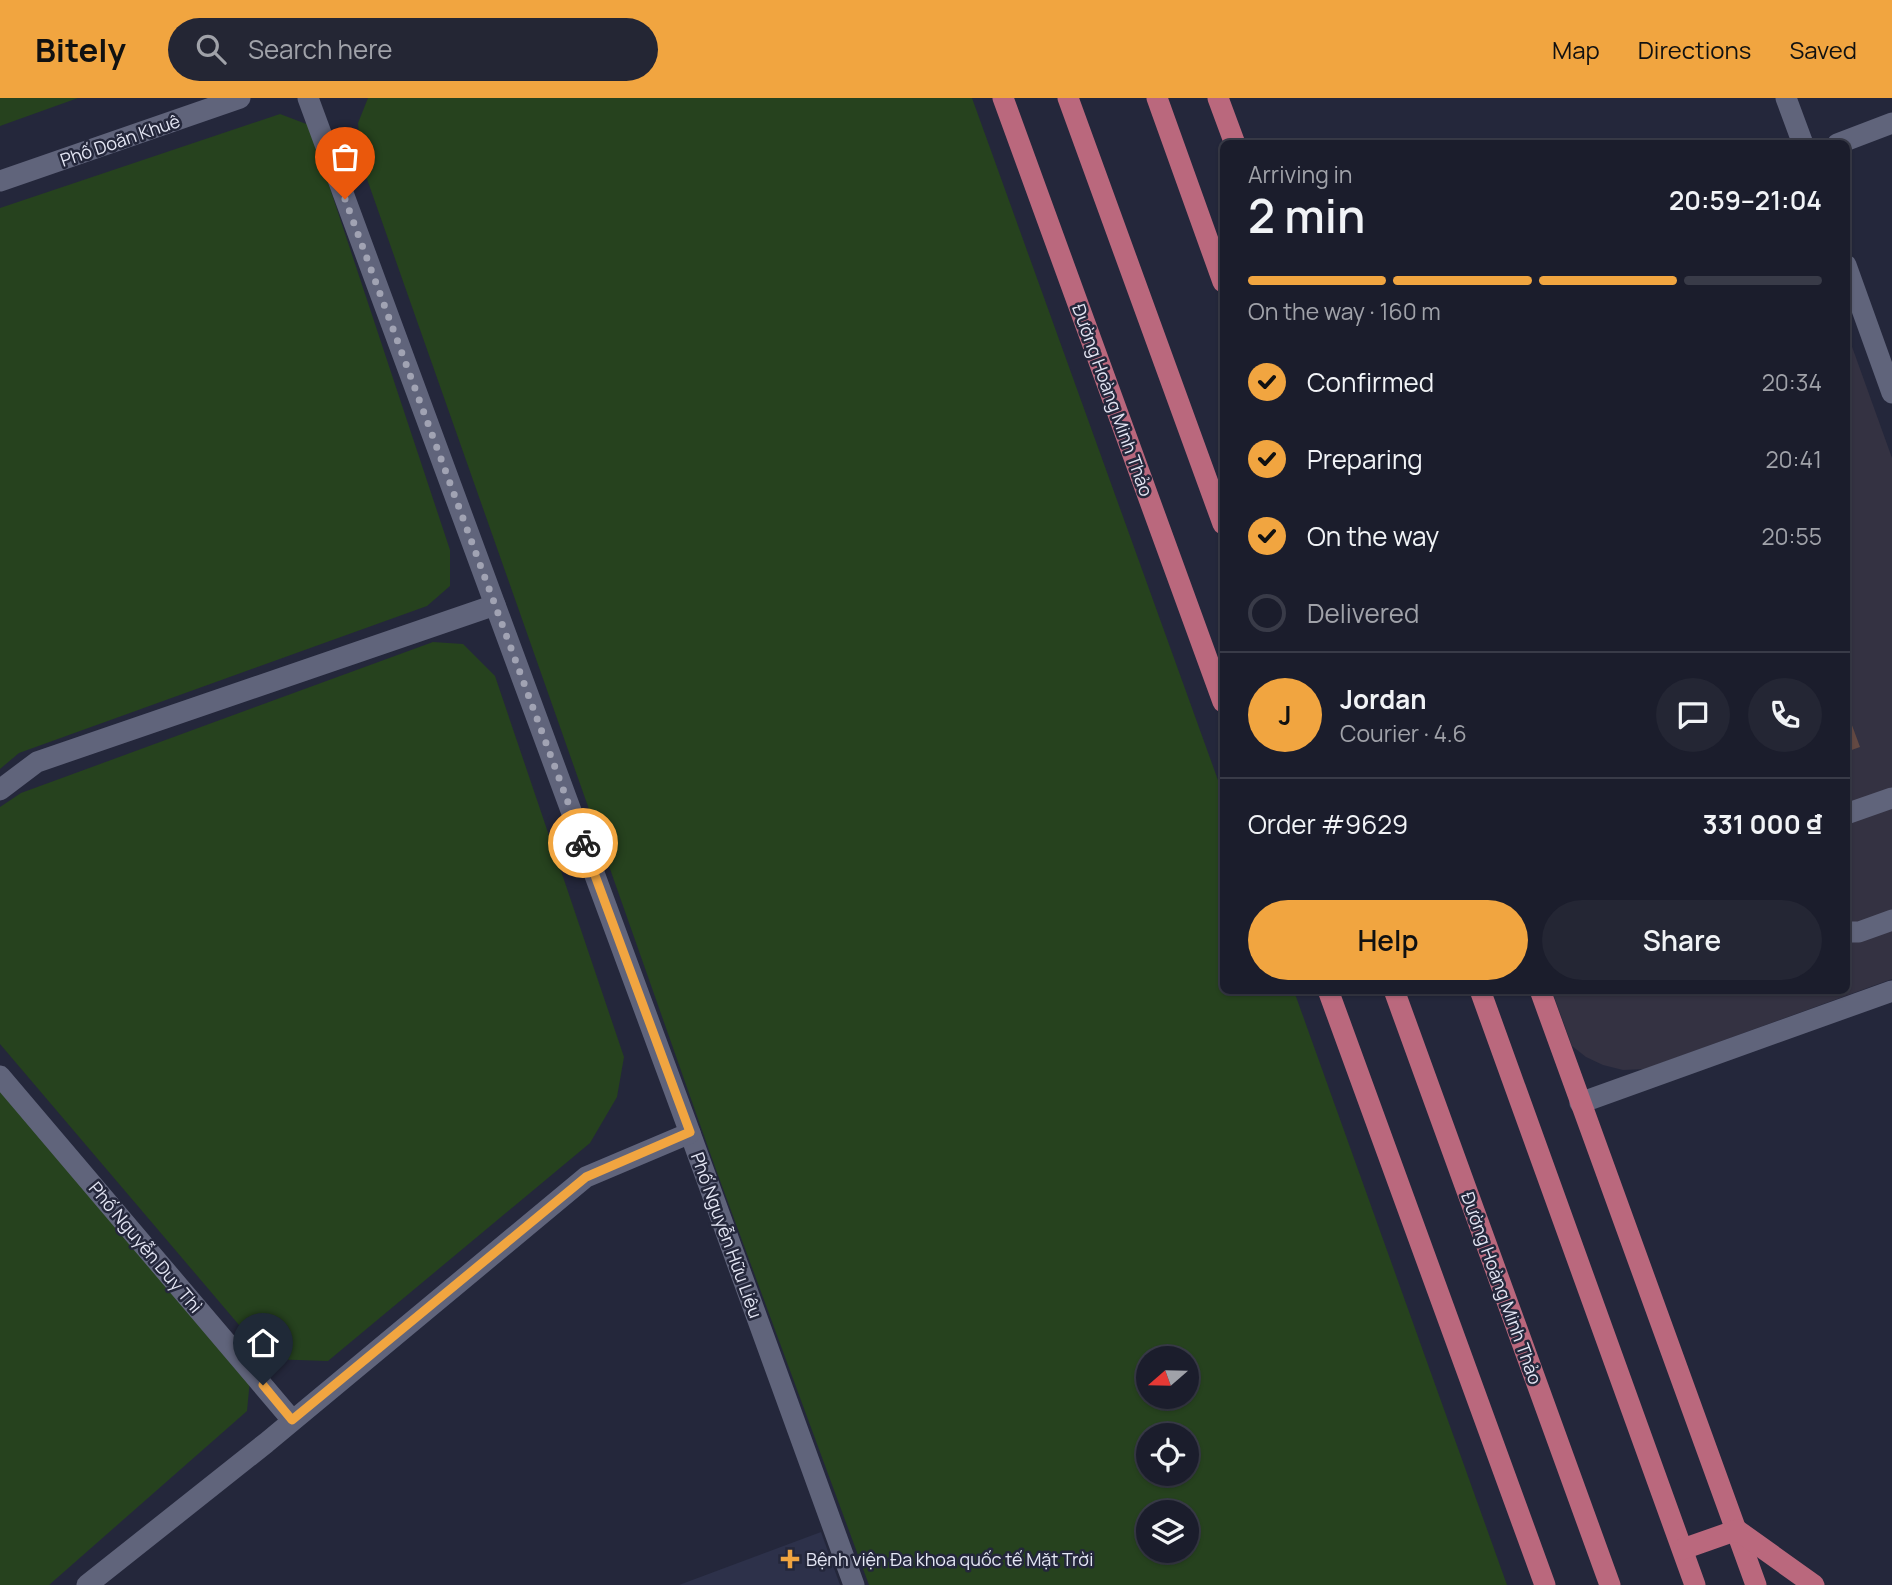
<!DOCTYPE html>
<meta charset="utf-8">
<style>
body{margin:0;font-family:Manrope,sans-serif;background:#242634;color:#f1f3f6;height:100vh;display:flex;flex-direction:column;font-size:26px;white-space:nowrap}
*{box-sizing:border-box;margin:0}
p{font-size:23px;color:#a0a2a9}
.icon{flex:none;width:38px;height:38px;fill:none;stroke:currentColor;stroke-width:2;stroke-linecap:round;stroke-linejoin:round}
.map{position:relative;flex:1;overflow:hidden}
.sheet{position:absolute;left:1220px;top:42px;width:630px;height:854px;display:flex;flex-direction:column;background:#1b1d2c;border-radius:10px;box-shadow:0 2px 5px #0004,0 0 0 2px #393b48}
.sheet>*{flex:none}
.needle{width:46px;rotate:250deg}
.fabs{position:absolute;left:1136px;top:1248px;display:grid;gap:14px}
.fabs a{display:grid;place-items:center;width:63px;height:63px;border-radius:50%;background:#1b1d2c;box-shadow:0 2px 5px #0004,0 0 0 2px #393b48;font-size:35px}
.pin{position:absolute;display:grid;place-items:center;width:60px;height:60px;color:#fff;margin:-72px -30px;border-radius:50% 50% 50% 0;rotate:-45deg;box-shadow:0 0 7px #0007}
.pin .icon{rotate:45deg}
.courier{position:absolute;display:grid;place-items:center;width:70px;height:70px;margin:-35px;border:5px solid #f1a540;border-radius:50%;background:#fff;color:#222;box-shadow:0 2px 9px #0007}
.head em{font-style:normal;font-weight:600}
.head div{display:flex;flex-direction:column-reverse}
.head{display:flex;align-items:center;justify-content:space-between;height:119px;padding:0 28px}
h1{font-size:46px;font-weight:600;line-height:52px}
.bar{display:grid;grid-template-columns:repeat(4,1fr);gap:10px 7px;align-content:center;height:84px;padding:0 28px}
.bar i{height:9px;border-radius:5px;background:#393b48}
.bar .active{background:#f1a540}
.bar p{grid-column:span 4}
.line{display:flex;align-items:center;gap:18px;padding:0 28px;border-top:2px solid #393b48}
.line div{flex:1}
.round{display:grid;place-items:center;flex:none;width:74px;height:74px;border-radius:37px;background:#242634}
ol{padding:0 28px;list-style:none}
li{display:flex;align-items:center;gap:21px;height:77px}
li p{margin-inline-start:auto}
li .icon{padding:7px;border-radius:50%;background:#f1a540;color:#111;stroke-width:4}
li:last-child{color:#a0a2a9}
li i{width:38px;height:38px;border:4px solid #393b48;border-radius:50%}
.primary-button{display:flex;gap:14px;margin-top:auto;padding:14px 28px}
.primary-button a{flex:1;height:80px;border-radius:42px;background:#f1a540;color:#111;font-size:28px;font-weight:600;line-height:80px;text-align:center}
.primary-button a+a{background:#242634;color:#f1f3f6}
header{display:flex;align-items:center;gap:42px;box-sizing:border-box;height:98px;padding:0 35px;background:#f1a540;color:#111}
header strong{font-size:33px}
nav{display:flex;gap:38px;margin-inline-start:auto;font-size:24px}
.search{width:490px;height:63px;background:#242634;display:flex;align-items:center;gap:18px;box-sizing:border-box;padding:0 24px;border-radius:38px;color:#a0a2a9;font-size:26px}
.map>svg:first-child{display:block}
.commercial{fill:#343242}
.built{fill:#2d314a}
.green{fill:#26421e;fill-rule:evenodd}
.building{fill:#634943}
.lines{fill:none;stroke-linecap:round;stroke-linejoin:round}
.minor{stroke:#60647b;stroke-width:21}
.major{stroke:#ba687d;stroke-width:21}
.done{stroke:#a1a3b3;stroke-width:7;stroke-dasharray:0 12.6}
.route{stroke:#f1a540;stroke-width:9}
.poi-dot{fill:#f1a540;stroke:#24273b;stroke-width:2.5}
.labels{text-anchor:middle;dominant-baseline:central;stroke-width:5;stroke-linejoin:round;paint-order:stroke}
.street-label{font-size:18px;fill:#e4e6f4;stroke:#24273b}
.poi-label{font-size:18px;fill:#e4e6f4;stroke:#24273b;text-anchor:start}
</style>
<header>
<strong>Bitely</strong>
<div class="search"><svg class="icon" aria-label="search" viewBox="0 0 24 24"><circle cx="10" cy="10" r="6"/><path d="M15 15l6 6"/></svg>Search here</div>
<nav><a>Map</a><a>Directions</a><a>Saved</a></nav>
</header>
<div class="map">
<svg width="1892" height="1487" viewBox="0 0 1892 1487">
<rect width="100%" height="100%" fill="#24273b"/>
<!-- commercial -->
<polygon class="commercial" points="1846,232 1892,360 1892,881 1645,971 1623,972 1603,967 1586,959 1572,948 1552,893 1846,892"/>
<!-- built -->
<polygon class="built" points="821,1434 840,1487 679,1487"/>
<!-- green -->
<g class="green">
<polygon points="0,0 78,0 0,28"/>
<path d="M368,0H972L1223,696V892L1294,893L1507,1487H869L715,1069L361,64L358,25ZM1186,1260V1298H1148V1260ZM1148,1337H1186V1376H1148ZM1148,1414H1186V1452H1148Z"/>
<polygon points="280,16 309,27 450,452 450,488 427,508 19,655 0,671 0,110"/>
<polygon points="433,544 463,546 495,578 624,959 617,999 590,1045 328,1263 268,1261 0,946 0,709 21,695"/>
<polygon points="0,988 250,1281 247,1313 49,1487 0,1487"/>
</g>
<!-- building -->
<polygon class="building" points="1846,611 1860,649 1846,654"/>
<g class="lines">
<!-- minor -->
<g class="minor">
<polyline points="308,0 690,1035 854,1487"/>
<polyline points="1786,0 1803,46"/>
<polyline points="1837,46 1892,25"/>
<polyline points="0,83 240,0"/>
<polyline points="1846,167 1892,295"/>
<polyline points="0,692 37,664 495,507"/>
<polyline points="1846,716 1892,700"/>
<polyline points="1846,834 1859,834 1892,822"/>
<polyline points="0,978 292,1322"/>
<polyline points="1580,1005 1892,893"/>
<polyline points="87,1487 266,1345 586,1079 690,1035"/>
</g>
<!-- major -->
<g class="major">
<polyline points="1003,0 1223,604"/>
<polyline points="1068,0 1223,426"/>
<polyline points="1157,0 1223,184"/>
<polyline points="1218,0 1235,46"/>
<polyline points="1328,892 1545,1487"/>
<polyline points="1394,892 1610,1487"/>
<polyline points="1480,892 1695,1487"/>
<polyline points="1540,892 1756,1487"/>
<polyline points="1683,1451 1737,1432 1814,1487"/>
</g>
</g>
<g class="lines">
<!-- done -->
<polyline class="done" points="345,101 583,745"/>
<!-- route -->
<polyline class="route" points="263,1287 292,1322 586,1079 690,1034 583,745"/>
</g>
<!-- markers -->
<path class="poi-dot" d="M786.5 1450.5h7v7h7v7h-7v7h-7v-7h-7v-7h7z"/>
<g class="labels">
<!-- street labels -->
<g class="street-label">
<text transform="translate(120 42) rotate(-19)">Phố Doãn Khuê</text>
<text transform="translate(1113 302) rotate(70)">Đường Hoàng Minh Thảo</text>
<text transform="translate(727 1137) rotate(70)">Phố Nguyễn Hữu Liêu</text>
<text transform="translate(146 1149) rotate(50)">Phố Nguyễn Duy Thì</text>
<text transform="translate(1502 1190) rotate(70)">Đường Hoàng Minh Thảo</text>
</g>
<!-- poi labels -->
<g class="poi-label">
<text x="806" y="1461">Bệnh viện Đa khoa quốc tế Mặt Trời</text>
</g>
</g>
</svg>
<div class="fabs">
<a><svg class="needle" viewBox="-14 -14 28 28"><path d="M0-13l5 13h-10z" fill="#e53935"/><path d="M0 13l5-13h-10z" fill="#a0a2a9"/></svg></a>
<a><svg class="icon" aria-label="locate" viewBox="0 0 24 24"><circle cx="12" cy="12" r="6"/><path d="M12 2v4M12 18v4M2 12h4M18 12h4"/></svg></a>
<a><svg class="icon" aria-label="layers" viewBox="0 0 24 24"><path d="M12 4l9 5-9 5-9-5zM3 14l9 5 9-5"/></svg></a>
</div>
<div class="pin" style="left:345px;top:101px;background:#ea580c"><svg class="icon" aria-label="bag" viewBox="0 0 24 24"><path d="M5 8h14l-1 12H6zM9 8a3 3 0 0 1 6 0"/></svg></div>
<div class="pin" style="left:263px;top:1287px;background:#1f2937"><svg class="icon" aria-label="home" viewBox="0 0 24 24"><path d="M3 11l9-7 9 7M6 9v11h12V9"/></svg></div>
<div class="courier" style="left:583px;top:745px"><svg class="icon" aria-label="bike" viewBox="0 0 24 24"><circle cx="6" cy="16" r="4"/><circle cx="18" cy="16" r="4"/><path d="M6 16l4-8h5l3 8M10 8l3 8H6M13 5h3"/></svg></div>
<section class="sheet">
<div class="head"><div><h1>2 min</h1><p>Arriving in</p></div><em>20:59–21:04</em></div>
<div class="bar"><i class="active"></i><i class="active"></i><i class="active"></i><i></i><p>On the way · 160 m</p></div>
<ol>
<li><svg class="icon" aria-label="check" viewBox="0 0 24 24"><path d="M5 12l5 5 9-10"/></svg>Confirmed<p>20:34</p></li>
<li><svg class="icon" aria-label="check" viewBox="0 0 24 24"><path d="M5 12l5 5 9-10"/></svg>Preparing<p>20:41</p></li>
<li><svg class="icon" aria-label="check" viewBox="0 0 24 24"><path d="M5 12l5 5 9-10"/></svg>On the way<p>20:55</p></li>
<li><i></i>Delivered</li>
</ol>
<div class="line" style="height:126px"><b class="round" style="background:#f1a540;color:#111">J</b><div><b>Jordan</b><p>Courier · 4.6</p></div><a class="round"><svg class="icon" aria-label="chat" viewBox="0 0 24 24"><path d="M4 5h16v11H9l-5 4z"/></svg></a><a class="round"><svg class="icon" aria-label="phone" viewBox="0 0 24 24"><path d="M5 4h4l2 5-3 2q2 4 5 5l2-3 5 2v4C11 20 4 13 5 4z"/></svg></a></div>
<div class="line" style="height:91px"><div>Order #9629</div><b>331 000 ₫</b></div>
<div class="primary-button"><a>Help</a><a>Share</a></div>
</section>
</div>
